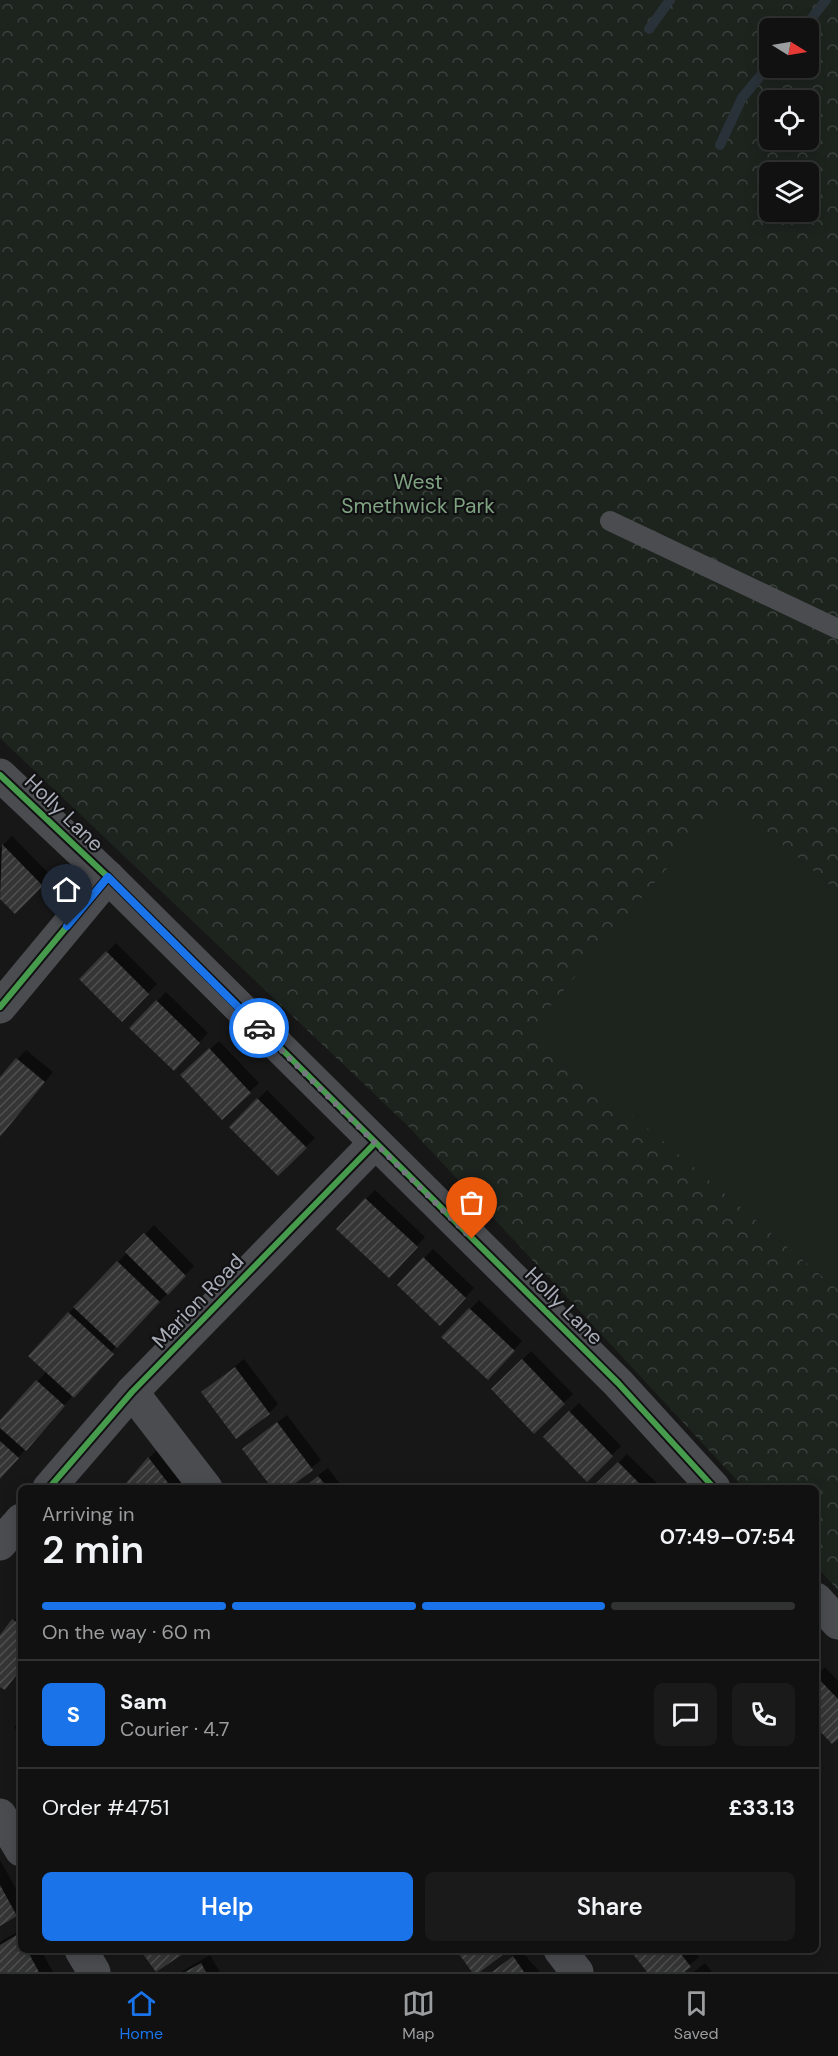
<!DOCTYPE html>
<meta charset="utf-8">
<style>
body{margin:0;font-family:"DM Sans",sans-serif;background:#1a1a1a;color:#f1f3f6;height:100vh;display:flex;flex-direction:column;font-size:22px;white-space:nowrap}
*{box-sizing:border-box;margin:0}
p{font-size:20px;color:#9c9d9f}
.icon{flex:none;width:33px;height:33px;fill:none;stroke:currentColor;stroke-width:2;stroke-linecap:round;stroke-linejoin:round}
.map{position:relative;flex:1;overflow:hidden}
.sheet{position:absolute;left:18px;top:1485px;width:801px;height:468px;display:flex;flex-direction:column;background:#111;border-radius:9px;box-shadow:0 3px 15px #0003,0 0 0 2px #303131}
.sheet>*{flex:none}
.needle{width:39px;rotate:101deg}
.controls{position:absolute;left:759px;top:18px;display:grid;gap:12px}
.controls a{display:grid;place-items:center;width:60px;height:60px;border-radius:9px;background:#111;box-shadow:0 3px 15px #0003,0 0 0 2px #303131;font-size:30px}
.pin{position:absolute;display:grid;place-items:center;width:51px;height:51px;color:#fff;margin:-62px -26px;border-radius:50% 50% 50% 0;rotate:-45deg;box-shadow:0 0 6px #0007}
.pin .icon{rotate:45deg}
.courier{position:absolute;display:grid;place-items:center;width:60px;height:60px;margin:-30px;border:4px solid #1a73e8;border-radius:50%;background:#fff;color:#222;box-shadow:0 2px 8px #0007}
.overview em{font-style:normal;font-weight:600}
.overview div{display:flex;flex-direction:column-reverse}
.overview{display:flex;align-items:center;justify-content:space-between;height:102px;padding:0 24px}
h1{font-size:39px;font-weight:600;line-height:45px}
.bar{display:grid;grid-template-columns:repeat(4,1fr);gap:9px 6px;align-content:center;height:72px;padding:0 24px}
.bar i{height:8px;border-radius:4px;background:#303131}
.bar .current{background:#1a73e8}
.bar p{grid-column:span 4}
.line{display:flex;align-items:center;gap:15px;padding:0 24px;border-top:2px solid #303131}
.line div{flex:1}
.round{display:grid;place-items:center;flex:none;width:63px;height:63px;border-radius:9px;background:#1a1a1a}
.action{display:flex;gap:12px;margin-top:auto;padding:12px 24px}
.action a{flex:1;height:69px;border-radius:9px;background:#1a73e8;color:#fff;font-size:24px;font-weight:600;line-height:69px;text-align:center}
.action a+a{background:#1a1a1a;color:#f1f3f6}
.dock{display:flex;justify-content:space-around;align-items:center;height:84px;border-top:2px solid #303131;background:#111;font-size:16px;color:#9c9d9f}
.dock a{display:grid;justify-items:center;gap:3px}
.dock .current{color:#1a73e8}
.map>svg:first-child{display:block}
.park{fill:url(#park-crowns);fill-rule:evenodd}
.pitch{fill:#1d241e}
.shadow{fill:#0007}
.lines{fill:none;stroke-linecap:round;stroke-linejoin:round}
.stream{stroke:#2a3239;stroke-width:10}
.building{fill:url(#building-hatch)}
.service{stroke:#4b4c50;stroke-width:20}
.minor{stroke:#4b4c50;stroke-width:33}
.tertiary{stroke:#4b4c50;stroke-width:33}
.cycleway-casing{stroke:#111113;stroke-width:10}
.cycleway{stroke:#469c4c;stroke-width:6}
.done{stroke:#757880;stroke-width:6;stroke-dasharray:0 10.8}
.route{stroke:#1a73e8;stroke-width:8}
.labels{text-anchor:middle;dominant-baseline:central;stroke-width:4.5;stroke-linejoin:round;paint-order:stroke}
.park-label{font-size:21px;fill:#7fa381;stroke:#111113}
.street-label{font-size:21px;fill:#a8adb8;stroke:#111113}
</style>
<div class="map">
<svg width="838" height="1972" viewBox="0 0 838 1972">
<defs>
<pattern id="park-crowns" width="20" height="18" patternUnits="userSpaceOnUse" patternTransform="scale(1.5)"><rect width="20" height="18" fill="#1d241e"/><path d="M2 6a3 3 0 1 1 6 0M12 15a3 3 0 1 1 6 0" fill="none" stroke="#3b413d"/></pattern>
<pattern id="building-hatch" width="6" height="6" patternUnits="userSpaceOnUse" patternTransform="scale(1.5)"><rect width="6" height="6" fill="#353536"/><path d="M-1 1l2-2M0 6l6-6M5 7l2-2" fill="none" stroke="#4f5051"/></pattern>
</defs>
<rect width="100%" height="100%" fill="#171717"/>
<!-- park -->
<path class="park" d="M0,0H838V1590L816,1566V1488H744L407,1125L0,738ZM770,28H808V68H770ZM770,100H808V140H770ZM770,172H808V212H770Z"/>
<!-- pitch -->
<polygon class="pitch" points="727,797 838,892 838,1290 531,1029"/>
<!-- shadow -->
<g class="shadow">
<polygon points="12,836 51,876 15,912 0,897 0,848"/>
<polygon points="116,943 157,984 122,1019 81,979"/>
<polygon points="166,992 208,1033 174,1069 131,1028"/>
<polygon points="219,1041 259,1083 222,1118 182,1075"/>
<polygon points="26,1050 53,1072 0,1137 0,1079"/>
<polygon points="267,1090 315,1138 278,1174 231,1127"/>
<polygon points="375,1190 425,1237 398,1267 366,1199"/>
<polygon points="154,1225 194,1266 120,1342 0,1478 0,1423 47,1371 69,1313"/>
<polygon points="433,1249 474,1288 449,1315 399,1285"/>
<polygon points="479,1300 522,1341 497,1369 444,1337"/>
<polygon points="531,1351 573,1394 534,1432 493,1389"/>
<polygon points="244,1359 278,1404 269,1413 203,1392"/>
<polygon points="579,1403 621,1446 587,1479 545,1437"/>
<polygon points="287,1415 321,1460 287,1488 274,1488 244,1449"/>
<polygon points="158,1449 188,1488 124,1488 149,1458"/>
<polygon points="627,1454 662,1488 593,1488"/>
<polygon points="328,1468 343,1488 301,1488"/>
<polygon points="21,1612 21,1670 5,1688 0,1685 0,1637"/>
<polygon points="825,1667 838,1681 838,1737 816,1724 816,1676"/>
<polygon points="21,1720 21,1739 14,1727"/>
<polygon points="0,1860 21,1898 21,1910 0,1924"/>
<polygon points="21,1930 21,1950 41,1950 53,1972 0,1972 0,1942"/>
<polygon points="520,1950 540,1972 492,1972"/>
<polygon points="632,1950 694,1950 699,1957 681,1972 649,1972"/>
<polygon points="210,1955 220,1972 181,1972"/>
<polygon points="705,1963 712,1972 694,1972"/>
</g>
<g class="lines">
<!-- stream -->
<g class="stream">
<polyline points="804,28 826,0"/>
<polyline points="649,29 670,0"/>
<polyline points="720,145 742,98 770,64"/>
</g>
</g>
<!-- building -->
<g class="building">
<polygon points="2,844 43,886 15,914 0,899"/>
<polygon points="106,951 149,994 122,1022 79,979"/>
<polygon points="156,1000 200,1043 174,1071 129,1028"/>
<polygon points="209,1048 251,1093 222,1120 180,1075"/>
<polygon points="16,1058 45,1082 0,1137 0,1077"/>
<polygon points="257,1098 307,1148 278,1176 229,1127"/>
<polygon points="365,1198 418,1247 389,1278 336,1229"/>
<polygon points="144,1233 186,1276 168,1295 125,1252"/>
<polygon points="423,1257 466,1298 440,1326 397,1285"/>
<polygon points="117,1261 160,1302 117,1348 73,1307"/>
<polygon points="469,1308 515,1351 488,1380 441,1337"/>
<polygon points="68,1312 114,1354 74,1398 28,1356"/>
<polygon points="522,1359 565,1404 534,1434 491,1389"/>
<polygon points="235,1367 270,1414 236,1439 201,1392"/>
<polygon points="36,1380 65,1406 26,1451 0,1428 0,1420"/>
<polygon points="569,1411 613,1456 587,1482 543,1437"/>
<polygon points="277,1422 313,1470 289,1488 272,1488 242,1449"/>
<polygon points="0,1441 19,1458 0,1479"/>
<polygon points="148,1457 172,1488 122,1488"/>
<polygon points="618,1462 644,1488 591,1488"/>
<polygon points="318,1476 328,1488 302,1488"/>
<polygon points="12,1619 21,1625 21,1669 5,1690 0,1687 0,1635"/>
<polygon points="816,1676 838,1699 838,1739 832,1744 816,1727"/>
<polygon points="0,1885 17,1916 0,1926"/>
<polygon points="18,1934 21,1950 27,1950 39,1972 0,1972 0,1945"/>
<polygon points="140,1950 189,1950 156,1972"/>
<polygon points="456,1950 509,1950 480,1972 472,1972"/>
<polygon points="630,1950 678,1950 691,1967 684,1972 647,1972"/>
<polygon points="513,1956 524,1972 492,1972"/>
<polygon points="201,1963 206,1972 185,1972"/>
</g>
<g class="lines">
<!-- service -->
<polyline class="service" points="610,521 838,629"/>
<!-- minor -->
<g class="minor">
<polyline points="0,1007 108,877"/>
<polyline points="132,1392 206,1488"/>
<polyline points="49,1488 132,1392 375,1143"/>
<polyline points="0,1544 21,1520"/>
<polyline points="0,1815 21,1850"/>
<polyline points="81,1950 94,1972"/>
<polyline points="560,1950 577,1972"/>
</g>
<!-- tertiary -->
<g class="tertiary">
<polyline points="0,775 108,877 618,1383 714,1488"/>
<polyline points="816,1599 838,1623"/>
</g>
<!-- cycleway casing -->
<g class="cycleway-casing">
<g id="cycleway">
<polyline points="0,775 108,877 618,1383 714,1488"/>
<polyline points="0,1007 108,877"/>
<polyline points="49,1488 132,1392 375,1143"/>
</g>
</g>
<!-- cycleway -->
<use href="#cycleway" class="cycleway"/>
</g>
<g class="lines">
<!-- done -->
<polyline class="done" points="259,1028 472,1239"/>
<!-- route -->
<polyline class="route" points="67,926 108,877 259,1028"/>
</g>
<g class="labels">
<!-- park labels -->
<g class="park-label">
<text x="418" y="482">West<tspan x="418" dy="24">Smethwick Park</tspan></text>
</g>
<!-- street labels -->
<g class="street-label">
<text transform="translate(64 813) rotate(44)">Holly Lane</text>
<text transform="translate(198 1301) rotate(-46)">Marion Road</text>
<text transform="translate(564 1306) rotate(45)">Holly Lane</text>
</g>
</g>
</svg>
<div class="controls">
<a><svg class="needle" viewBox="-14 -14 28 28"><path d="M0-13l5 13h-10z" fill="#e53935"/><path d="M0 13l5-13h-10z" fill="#9c9d9f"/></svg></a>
<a><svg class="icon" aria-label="locate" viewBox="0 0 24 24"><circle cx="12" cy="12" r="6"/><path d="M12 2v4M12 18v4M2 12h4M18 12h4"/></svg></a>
<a><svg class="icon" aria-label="layers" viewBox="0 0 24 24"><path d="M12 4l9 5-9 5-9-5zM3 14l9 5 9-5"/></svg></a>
</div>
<div class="pin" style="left:472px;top:1239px;background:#ea580c"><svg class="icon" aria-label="bag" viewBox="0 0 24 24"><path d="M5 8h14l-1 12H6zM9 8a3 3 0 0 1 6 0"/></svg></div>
<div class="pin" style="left:67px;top:926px;background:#1f2937"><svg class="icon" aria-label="home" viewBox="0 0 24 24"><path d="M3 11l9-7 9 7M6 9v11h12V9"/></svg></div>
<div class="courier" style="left:259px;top:1028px"><svg class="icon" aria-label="car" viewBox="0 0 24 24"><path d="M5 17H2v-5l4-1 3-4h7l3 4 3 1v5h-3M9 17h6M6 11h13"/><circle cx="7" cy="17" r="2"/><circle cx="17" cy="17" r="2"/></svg></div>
<section class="sheet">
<div class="overview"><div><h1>2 min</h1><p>Arriving in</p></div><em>07:49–07:54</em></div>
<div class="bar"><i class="current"></i><i class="current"></i><i class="current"></i><i></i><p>On the way · 60 m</p></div>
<div class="line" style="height:108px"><b class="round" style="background:#1a73e8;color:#fff">S</b><div><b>Sam</b><p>Courier · 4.7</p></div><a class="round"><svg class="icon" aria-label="chat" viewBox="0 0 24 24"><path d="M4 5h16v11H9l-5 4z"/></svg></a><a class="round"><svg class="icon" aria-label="phone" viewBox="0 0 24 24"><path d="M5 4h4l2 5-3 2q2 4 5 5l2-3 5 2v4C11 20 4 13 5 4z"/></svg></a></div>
<div class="line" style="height:78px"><div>Order #4751</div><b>£33.13</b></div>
<div class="action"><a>Help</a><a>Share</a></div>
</section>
</div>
<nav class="dock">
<a class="current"><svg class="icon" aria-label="home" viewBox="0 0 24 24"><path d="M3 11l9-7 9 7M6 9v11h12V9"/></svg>Home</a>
<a><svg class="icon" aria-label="map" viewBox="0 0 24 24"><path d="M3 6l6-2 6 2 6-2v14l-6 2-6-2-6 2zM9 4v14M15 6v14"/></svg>Map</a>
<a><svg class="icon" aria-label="saved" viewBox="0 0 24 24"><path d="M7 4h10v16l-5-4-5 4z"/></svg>Saved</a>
</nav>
